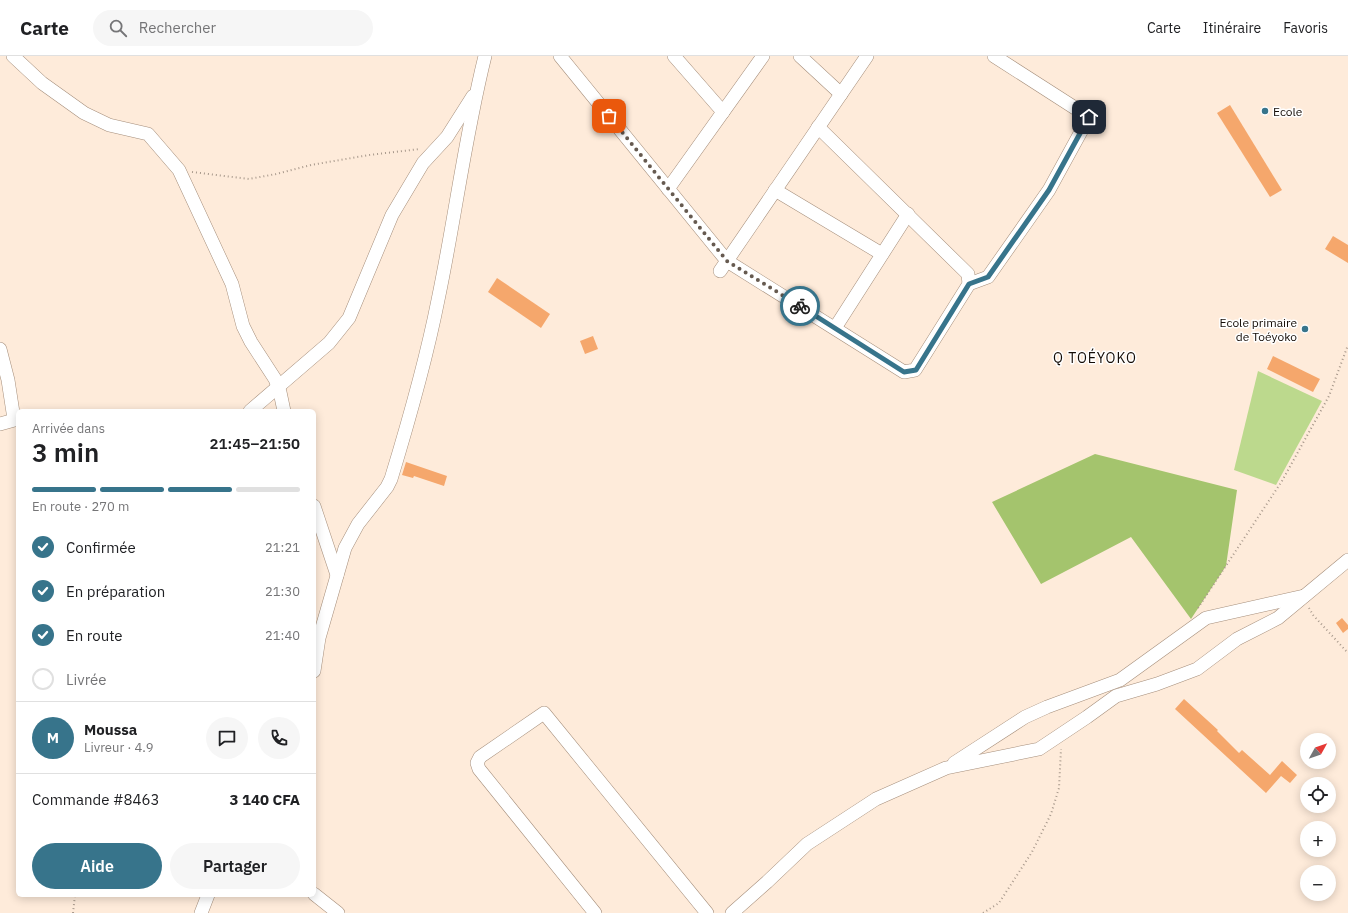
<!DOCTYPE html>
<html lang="fr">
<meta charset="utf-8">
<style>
body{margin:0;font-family:"IBM Plex Sans",sans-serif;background:#f6f6f6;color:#202124;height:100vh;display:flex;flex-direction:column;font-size:15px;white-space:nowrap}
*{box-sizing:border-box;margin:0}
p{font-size:13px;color:#757577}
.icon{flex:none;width:22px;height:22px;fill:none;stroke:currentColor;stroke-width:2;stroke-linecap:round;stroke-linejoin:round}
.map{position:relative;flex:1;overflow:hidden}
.details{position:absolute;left:16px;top:353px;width:300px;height:488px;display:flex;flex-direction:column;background:#fff;border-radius:6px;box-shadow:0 2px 10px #0003}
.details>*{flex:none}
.needle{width:26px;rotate:50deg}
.buttons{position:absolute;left:1300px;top:677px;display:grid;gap:8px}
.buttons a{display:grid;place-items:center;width:36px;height:36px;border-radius:50%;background:#fff;box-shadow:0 2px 10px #0003;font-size:20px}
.pin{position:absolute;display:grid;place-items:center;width:34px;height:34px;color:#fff;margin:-17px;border-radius:8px;box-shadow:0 2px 6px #0006}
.courier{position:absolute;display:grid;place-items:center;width:40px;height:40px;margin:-20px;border:3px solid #37748b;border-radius:50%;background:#fff;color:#222;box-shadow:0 1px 5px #0007}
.summary em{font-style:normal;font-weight:600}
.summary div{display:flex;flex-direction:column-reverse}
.summary{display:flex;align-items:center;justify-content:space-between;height:68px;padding:0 16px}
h1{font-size:26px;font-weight:600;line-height:30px}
.bar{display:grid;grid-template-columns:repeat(4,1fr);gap:6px 4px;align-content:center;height:48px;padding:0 16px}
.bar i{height:5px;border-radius:3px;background:#e0e0e0}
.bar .active{background:#37748b}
.bar p{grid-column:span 4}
.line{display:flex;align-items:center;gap:10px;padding:0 16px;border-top:1px solid #e0e0e0}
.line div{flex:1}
.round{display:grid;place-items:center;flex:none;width:42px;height:42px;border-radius:21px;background:#f6f6f6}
ol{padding:0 16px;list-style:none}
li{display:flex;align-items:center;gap:12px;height:44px}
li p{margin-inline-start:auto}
li .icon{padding:4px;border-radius:50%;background:#37748b;color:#fff;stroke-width:4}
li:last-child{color:#757577}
li i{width:22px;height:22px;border:2px solid #e0e0e0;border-radius:50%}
.action{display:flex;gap:8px;margin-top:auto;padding:8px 16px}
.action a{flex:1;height:46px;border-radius:24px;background:#37748b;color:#fff;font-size:16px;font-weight:600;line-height:46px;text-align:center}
.action a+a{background:#f6f6f6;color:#202124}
header{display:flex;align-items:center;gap:24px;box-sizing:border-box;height:56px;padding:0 20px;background:#fff;border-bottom:1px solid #e0e0e0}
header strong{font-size:19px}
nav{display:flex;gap:22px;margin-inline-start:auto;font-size:14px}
.search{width:280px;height:36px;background:#f6f6f6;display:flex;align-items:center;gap:10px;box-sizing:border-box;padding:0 14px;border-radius:22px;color:#757577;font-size:15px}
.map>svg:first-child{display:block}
.green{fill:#bcd98d}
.forest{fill:#a4c46d}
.building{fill:#f5a76c}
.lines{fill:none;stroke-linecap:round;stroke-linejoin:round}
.minor-casing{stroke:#a58e7b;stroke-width:14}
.path{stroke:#a8998c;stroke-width:2;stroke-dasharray:1 3;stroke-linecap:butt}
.minor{stroke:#fff;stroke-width:13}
.done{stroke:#665a50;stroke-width:4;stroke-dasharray:0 7.2}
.route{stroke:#37748b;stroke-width:5}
.poi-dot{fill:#37748b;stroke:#fff;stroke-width:1.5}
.labels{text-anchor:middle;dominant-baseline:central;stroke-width:3;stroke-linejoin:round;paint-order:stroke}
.poi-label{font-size:12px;fill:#140c06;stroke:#fff;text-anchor:start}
.quarter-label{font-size:14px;letter-spacing:1px;fill:#140c06;stroke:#fff}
</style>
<header>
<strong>Carte</strong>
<div class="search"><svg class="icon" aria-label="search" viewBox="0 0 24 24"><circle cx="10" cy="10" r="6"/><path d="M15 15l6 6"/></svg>Rechercher</div>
<nav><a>Carte</a><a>Itinéraire</a><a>Favoris</a></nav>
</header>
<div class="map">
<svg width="1348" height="857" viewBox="0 0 1348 857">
<rect width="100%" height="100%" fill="#feebda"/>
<!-- green -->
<polygon class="green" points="1258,315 1322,345 1276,429 1234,414"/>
<!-- forest -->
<polygon class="forest" points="1095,398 1237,434 1226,510 1191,563 1131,481 1041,528 992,446"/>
<!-- building -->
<g class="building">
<polygon points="1230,49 1282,134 1270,141 1217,57"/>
<polygon points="1333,180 1348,189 1348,207 1325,193"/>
<polygon points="497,222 550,258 541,272 488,236"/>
<polygon points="593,280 598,293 585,298 580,285"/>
<polygon points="1273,300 1320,323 1313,336 1267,313"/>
<polygon points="406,406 447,420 444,430 414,420 413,422 402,419"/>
<polygon points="1342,562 1348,569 1348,573 1343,577 1336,567"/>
<polygon points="1184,643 1218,674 1217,675 1239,697 1242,694 1270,719 1282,705 1297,719 1290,727 1281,720 1266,737 1175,653"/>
</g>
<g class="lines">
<!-- minor casing -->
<g class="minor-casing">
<g id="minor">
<polyline points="13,0 42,27 84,57 109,69 148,78 179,114 232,228 243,270 251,286 275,323 280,336 284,355"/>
<polyline points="560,0 727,205 904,316 915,314 969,228 968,218 818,71"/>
<polyline points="674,0 723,56"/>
<polyline points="800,0 841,38"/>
<polyline points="668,133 763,0"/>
<polyline points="775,134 882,198"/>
<polyline points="720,215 867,0"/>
<polyline points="969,228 988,221 1049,134 1089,61 994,0"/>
<polyline points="835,272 908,158"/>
<polyline points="0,293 8,324 14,363"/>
<polyline points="250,355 329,287 349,262 392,159 423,107 447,81 473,40"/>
<polyline points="0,368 18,363"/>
<polyline points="314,450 337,519"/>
<path d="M314,615L319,582L345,492L358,468L387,431L391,423C409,364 426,305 438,244C455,163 465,80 485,0"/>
<polyline points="954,707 1025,661 1047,651 1120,624 1206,562 1304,540"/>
<polyline points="314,838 338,857"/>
<polyline points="201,857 208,839"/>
<polyline points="595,857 479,713 477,707 480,701 544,657 707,857"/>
<polyline points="732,857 767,826 807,788 876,743 946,712 1039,693 1087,661 1116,640 1157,628 1197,613 1237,583 1278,562 1348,504"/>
</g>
</g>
<!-- path -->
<g class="path">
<polyline points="192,116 249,123 276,118 311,109 369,99 420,93"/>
<polyline points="1198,552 1282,425 1329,340 1348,289"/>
<polyline points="1309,552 1313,559 1348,597"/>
<polyline points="73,857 75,839"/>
<polyline points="983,857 999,847 1032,796 1051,758 1059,732 1061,693"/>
</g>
<!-- minor -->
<use href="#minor" class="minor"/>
</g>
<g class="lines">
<!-- done -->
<polyline class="done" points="609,60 727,205 800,250"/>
<!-- route -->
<polyline class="route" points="800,250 904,316 916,314 969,228 988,221 1049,134 1089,61"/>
</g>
<!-- markers -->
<g class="poi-dot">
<circle cx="1265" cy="55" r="4"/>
<circle cx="1305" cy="273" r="4"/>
</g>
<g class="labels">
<!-- poi labels -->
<g class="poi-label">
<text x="1273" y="55">Ecole</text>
<text x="1297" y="266" text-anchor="end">Ecole primaire<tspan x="1297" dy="14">de Toéyoko</tspan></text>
</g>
<!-- quarter labels -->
<g class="quarter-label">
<text x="1095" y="302">Q TOÉYOKO</text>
</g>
</g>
</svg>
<div class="buttons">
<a><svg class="needle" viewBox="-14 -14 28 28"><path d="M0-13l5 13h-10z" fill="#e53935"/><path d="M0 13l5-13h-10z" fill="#757577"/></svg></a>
<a><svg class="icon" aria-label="locate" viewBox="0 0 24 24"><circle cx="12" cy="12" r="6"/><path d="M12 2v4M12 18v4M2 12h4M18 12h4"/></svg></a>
<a>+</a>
<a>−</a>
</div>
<div class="pin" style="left:609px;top:60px;background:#ea580c"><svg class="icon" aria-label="bag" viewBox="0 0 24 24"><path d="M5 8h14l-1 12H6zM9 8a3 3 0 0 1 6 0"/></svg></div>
<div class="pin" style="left:1089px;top:61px;background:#1f2937"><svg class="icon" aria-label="home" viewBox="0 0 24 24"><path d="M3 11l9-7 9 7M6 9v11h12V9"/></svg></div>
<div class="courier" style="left:800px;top:250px"><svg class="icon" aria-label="bike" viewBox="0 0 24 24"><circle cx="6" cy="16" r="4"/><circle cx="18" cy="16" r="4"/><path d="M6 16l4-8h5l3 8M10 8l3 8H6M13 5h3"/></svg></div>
<section class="details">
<div class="summary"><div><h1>3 min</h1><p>Arrivée dans</p></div><em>21:45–21:50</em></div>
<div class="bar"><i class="active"></i><i class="active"></i><i class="active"></i><i></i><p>En route · 270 m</p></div>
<ol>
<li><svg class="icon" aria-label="check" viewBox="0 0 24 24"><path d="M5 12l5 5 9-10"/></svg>Confirmée<p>21:21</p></li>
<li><svg class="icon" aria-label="check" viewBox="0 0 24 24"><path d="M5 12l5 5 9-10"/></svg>En préparation<p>21:30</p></li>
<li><svg class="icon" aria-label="check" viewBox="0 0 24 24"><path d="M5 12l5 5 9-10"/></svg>En route<p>21:40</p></li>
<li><i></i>Livrée</li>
</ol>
<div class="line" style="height:72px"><b class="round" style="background:#37748b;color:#fff">M</b><div><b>Moussa</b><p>Livreur · 4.9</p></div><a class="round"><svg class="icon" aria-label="chat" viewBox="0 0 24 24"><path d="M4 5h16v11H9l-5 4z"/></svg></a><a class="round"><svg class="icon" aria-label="phone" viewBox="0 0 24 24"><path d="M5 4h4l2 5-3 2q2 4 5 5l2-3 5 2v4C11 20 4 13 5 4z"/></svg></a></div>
<div class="line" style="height:52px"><div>Commande #8463</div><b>3 140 CFA</b></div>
<div class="action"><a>Aide</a><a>Partager</a></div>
</section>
</div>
